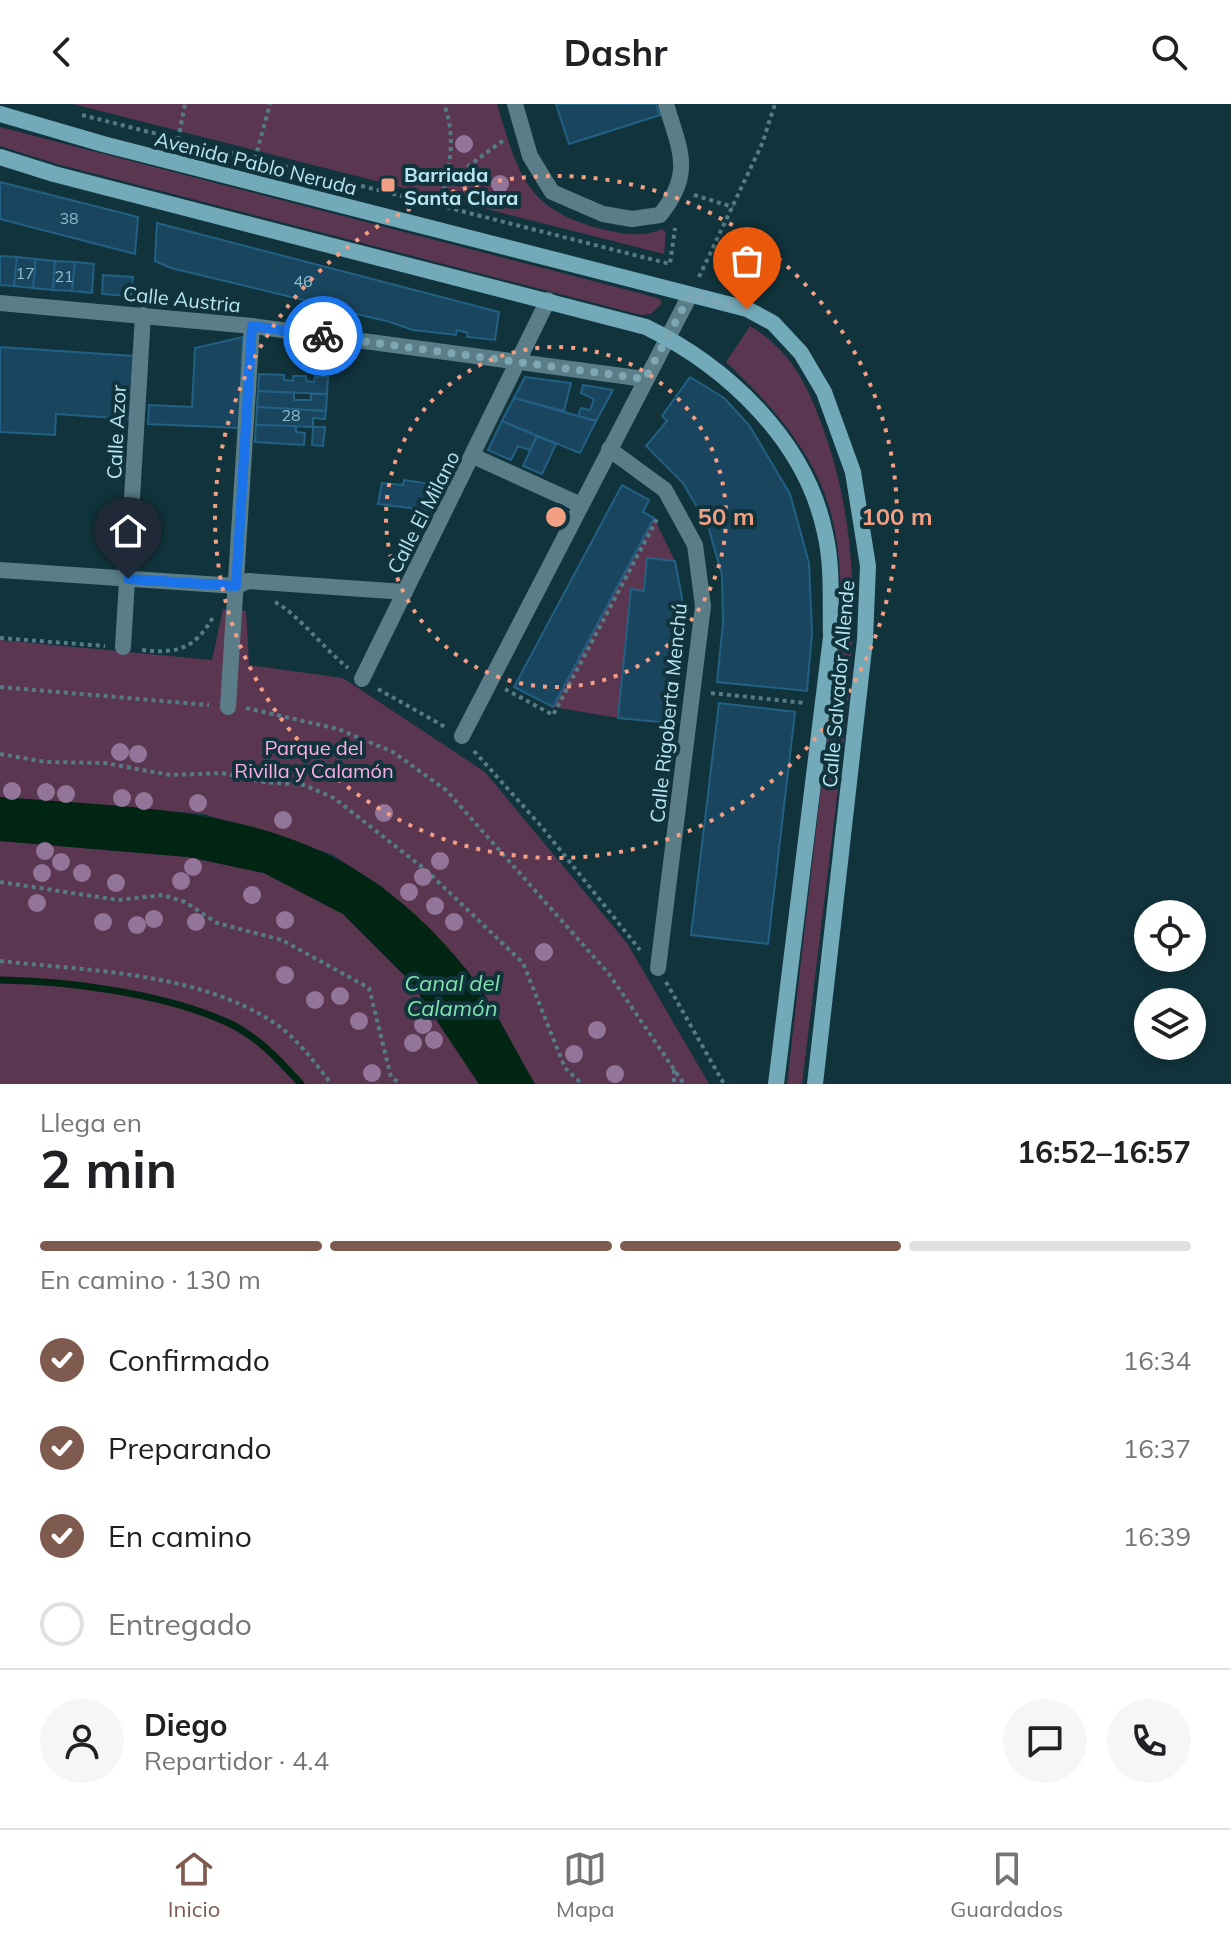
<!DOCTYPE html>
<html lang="es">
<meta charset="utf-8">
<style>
body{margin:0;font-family:Mulish,sans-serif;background:#f6f6f6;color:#202124;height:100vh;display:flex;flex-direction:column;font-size:30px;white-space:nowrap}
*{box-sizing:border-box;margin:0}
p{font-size:26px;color:#757577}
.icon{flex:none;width:44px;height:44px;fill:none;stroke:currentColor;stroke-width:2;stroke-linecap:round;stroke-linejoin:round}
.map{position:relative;height:980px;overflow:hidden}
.side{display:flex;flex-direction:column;background:#fff;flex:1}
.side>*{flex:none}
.fabs{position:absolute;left:1134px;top:796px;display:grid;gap:16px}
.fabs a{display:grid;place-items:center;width:72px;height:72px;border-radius:50%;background:#fff;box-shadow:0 4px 12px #0003;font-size:40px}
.pin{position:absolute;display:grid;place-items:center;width:68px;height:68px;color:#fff;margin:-82px -34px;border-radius:50% 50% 50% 0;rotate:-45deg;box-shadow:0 0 8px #0007}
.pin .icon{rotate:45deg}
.courier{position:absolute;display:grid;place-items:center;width:80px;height:80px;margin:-40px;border:6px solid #1a73e8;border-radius:50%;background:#fff;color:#222;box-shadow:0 2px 10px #0007}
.overview em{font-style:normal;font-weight:700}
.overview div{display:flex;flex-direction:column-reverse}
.overview{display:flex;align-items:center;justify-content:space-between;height:136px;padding:0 40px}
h1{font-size:52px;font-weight:700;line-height:60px}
.bar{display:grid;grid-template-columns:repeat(4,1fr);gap:12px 8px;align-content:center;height:96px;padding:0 40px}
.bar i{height:10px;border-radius:6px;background:#e0e0e0}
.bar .current{background:#7f5a4f}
.bar p{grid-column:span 4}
.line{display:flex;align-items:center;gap:20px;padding:0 40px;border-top:2px solid #e0e0e0}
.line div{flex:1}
.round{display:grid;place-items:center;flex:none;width:84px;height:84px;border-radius:42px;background:#f6f6f6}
ol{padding:0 40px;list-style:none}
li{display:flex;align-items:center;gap:24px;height:88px}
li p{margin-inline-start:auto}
li .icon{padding:8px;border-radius:50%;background:#7f5a4f;color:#fff;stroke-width:4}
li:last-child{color:#757577}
li i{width:44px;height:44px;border:4px solid #e0e0e0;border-radius:50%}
header{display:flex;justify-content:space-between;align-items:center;height:104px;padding:0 40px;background:#fff;font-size:36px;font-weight:700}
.menu{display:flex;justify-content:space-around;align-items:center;height:112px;border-top:2px solid #e0e0e0;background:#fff;font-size:22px;color:#757577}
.menu a{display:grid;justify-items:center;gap:4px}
.menu .current{color:#7f5a4f}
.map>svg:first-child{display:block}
.green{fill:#5b3651}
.water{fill:#002513}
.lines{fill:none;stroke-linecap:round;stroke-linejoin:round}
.stream{stroke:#002513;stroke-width:7}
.building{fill:#1a455e;stroke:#226084;stroke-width:2}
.path{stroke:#547c87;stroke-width:4;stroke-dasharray:4 4;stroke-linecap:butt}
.minor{stroke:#5b7d87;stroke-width:16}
.secondary{stroke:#72aaba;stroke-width:16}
.tree{fill:#937599}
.done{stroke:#7ca7b3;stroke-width:8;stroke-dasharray:0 14.4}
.route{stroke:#1a73e8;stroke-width:10}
.ring{fill:none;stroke:#f39f84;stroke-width:4;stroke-dasharray:4 8}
.poi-dot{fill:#f39f84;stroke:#11333c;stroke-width:3}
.labels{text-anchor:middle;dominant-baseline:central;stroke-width:8;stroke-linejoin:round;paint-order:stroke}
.number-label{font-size:16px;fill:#8ebdce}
.street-label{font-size:20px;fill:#b5e5f3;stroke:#11333c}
.poi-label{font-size:20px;font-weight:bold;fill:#b5e5f3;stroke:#11333c;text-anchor:start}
.park-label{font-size:20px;fill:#feabe5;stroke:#11333c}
.water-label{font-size:22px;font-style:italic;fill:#7fe2ac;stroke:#11333c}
.centre{fill:#f39f84;stroke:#11333c;stroke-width:4}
.ring-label{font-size:24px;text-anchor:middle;font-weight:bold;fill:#f39f84;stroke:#11333c;stroke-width:8;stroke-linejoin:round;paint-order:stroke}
</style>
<header><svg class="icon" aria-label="back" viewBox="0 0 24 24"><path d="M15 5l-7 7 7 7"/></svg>Dashr<svg class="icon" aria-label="search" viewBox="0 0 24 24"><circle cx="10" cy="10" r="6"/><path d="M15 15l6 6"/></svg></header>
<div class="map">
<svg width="1231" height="980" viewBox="0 0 1231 980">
<rect width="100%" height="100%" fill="#11333c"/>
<!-- green -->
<g class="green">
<path d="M73,0H497C518,69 525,105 601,125C624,130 641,134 662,125L666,128L664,150Z"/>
<polygon points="0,23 639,189 660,195 662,199 651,210 641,211 57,60 0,42"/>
<path d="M750,222C790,246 806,278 822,321C873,460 849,592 832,734C822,816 812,898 802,980H787C799,875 811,770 823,666C833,582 853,489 830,406C814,348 769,298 726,258Z"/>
<polygon points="654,414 675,457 648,454 644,487 631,486 618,614 553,603"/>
<polygon points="223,505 246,507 249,561 343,574 485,668 627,839 709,980 535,980 467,867 429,824 381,782 331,750 204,710 0,693 0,536 212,556"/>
<polygon points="0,737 188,753 264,769 343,810 411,878 479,980 0,980"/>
</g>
<!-- water -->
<path class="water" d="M0,693C190,708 335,702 466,865C493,899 513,943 535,980H479L411,878L343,810L264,769L188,753L0,737Z"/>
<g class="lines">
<!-- stream -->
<path class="stream" d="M0,876C70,877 167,890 231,920C259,934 280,957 301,980"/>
</g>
<!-- building -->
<g class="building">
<polygon points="556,0 656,0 660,11 569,40"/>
<polygon points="0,78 138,113 135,150 0,115"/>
<polygon points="157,119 499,208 495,236 467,233 468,229 457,226 456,231 413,226 387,217 337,206 337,204 171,164 155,157"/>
<polygon points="0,152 17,153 14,182 0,181"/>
<polygon points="17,153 36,155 33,184 14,182"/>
<polygon points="36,155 55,157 53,186 33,184"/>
<polygon points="55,157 75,158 72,187 53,186"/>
<polygon points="75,158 94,160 92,189 72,187"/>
<polygon points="103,171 133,173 131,192 102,190"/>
<polygon points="243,233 239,324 148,320 149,301 192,303 195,244"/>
<polygon points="0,243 134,252 130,315 56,310 55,331 0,328"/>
<polygon points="259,270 284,271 284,276 293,277 293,272 306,272 306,277 314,278 315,273 328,273 327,290 258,287"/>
<polygon points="525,273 571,279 564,307 514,294"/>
<polygon points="690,273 724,294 749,321 790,390 809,459 812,529 807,587 717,578 723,519 722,471 708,422 683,379 646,342 667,317 662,312"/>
<polygon points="583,281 613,286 596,317 578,312 581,304 590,306 594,295 581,289"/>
<polygon points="258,287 294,289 294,296 311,296 311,290 327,290 326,307 257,303"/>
<polygon points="514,294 596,317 580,349 502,317"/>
<polygon points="257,303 326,307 325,315 313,314 313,323 256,321"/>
<polygon points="502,317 537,332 530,346 518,342 511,356 488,346"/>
<polygon points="256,321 296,322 296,328 305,329 304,341 255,338"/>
<polygon points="313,323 325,323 323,342 312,341"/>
<polygon points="537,332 556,340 542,370 523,362"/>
<polygon points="404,376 445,382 433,407 378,400 382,379 403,381"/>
<polygon points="622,381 649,396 643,408 654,414 553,603 514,583"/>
<polygon points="647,454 675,457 682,494 670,619 618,614 631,485 644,487"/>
<polygon points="719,599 795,608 768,840 691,831"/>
</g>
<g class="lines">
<!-- path -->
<g class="path">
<polyline points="82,11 670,160 675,124"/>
<polyline points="178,36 185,0"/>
<polyline points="255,55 270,0"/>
<polyline points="448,77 505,35"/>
<polyline points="694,91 733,103"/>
<path d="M440,102C449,66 457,35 444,0"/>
<polyline points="699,173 762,40 775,0"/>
<path d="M275,498C299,511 324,545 348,564"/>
<polyline points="0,534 105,542"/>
<path d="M142,546C177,550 195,545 213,513"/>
<polyline points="0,583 209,601"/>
<polyline points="378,585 447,624"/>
<polyline points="505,585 553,611 658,413"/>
<polyline points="711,589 805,599"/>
<polyline points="246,604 338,625 393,648 446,686 609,870 684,980"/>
<polyline points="474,647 541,722 640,846"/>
<polyline points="0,650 46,658 105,659 170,671 222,669 264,678 304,681 334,694 427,767 523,859 565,964 582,980"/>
<polyline points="0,778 118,796 163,791 185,798 217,819 282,836 369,884 391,973 401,980"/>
<path d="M0,857C89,867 196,868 273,918C296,933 315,958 331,980"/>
<polyline points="666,878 724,980"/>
<polyline points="674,966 674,980"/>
</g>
<!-- minor -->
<g class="minor">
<path d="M515,0L530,52L552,88L603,110L632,115L660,111C694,69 680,47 666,0"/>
<polyline points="0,199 252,222 645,275"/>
<polyline points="609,345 665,386 695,441 703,502 658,864"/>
<polyline points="473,352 581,401"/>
<polyline points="0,466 236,482 248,477 405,488"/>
<polyline points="123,543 143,211"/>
<polyline points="362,575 548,196"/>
<polyline points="228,603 252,222"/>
<polyline points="462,632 690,191"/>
</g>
<!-- secondary -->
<g class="secondary">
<polyline points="0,10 103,40 747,205 773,219 801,249 824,288 853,368 868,462 865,536 815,980"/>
<path d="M0,53L54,70L646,223C728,263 806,337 825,429C833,463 830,499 831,533L776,980"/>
</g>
</g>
<!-- trees -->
<g class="tree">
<circle cx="464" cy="40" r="9"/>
<circle cx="500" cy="80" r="9"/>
<circle cx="120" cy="648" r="9"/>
<circle cx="138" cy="650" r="9"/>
<circle cx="12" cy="687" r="9"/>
<circle cx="46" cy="688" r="9"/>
<circle cx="66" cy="690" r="9"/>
<circle cx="122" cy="694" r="9"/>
<circle cx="144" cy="697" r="9"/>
<circle cx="198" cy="699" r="9"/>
<circle cx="384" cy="709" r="9"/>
<circle cx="283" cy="716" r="9"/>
<circle cx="45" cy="747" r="9"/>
<circle cx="440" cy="757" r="9"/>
<circle cx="61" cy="758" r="9"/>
<circle cx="193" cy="763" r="9"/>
<circle cx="42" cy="769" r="9"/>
<circle cx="82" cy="769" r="9"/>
<circle cx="423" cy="773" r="9"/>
<circle cx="181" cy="777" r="9"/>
<circle cx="116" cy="779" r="9"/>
<circle cx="409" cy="788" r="9"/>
<circle cx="252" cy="791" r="9"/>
<circle cx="37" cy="799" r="9"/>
<circle cx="435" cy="802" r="9"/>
<circle cx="154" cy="815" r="9"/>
<circle cx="285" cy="816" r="9"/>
<circle cx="103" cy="818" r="9"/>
<circle cx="196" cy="818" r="9"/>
<circle cx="454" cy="818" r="9"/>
<circle cx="137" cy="821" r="9"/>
<circle cx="544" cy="848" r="9"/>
<circle cx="285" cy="871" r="9"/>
<circle cx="340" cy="892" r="9"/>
<circle cx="315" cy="896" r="9"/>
<circle cx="359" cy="917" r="9"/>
<circle cx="423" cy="921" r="9"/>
<circle cx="597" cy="926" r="9"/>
<circle cx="434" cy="936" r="9"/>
<circle cx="413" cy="939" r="9"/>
<circle cx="574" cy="950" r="9"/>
<circle cx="372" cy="969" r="9"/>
<circle cx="615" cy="970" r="9"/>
</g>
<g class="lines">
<!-- done -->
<polyline class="done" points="323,232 645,275 690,191 747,205"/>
<!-- route -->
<polyline class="route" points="128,475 236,482 252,222 323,232"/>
</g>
<!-- distance rings -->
<g class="ring">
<circle cx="556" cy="413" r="170"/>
<circle cx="556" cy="413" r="341"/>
</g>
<!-- markers -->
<rect class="poi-dot" x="380" y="73" width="16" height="16" rx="4"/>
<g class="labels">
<!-- number labels -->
<g class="number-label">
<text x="69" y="114">38</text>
<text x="25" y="169">17</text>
<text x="64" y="172">21</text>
<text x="303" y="177">46</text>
<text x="291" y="311">28</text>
</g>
<!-- street labels -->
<g class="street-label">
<text transform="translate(256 59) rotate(14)">Avenida Pablo Neruda</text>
<text transform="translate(182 195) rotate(6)">Calle Austria</text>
<text transform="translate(116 328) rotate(-87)">Calle Azor</text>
<text transform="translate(423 408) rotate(-63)">Calle El Milano</text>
<text transform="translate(838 580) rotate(-85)">Calle Salvador Allende</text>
<text transform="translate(668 609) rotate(-84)">Calle Rigoberta Menchú</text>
</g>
<!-- poi labels -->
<g class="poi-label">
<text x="404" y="70">Barriada<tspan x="404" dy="23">Santa Clara</tspan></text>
</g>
<!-- park labels -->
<g class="park-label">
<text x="314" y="643">Parque del<tspan x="314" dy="23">Rivilla y Calamón</tspan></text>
</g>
<!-- water labels -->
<g class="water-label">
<text x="452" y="879">Canal del<tspan x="452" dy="25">Calamón</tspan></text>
</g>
</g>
<circle cx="556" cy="413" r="12" class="centre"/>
<g class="ring-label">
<text x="726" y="421">50 m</text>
<text x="897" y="421">100 m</text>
</g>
</svg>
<div class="fabs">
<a><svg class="icon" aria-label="locate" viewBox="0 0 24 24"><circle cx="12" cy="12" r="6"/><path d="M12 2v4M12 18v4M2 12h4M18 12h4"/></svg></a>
<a><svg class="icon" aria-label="layers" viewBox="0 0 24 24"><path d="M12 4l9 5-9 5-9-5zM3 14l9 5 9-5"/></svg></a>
</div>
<div class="pin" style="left:747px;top:205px;background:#ea580c"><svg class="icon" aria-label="bag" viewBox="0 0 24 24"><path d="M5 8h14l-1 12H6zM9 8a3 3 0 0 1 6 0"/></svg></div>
<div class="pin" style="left:128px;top:475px;background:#1f2937"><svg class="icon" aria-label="home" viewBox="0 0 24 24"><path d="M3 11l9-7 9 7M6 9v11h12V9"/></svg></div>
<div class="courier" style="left:323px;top:232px"><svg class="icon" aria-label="bike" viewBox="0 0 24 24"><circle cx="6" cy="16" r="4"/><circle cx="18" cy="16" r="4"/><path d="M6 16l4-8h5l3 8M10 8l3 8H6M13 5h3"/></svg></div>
</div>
<section class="side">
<div class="overview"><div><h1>2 min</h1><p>Llega en</p></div><em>16:52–16:57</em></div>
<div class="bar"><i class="current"></i><i class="current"></i><i class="current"></i><i></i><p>En camino · 130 m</p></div>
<ol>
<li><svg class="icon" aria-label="check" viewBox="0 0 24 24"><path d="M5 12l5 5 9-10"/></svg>Confirmado<p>16:34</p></li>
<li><svg class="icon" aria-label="check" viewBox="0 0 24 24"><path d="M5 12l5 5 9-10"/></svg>Preparando<p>16:37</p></li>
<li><svg class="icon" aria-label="check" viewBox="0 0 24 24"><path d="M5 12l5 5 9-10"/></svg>En camino<p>16:39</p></li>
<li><i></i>Entregado</li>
</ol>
<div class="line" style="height:144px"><a class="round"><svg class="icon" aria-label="person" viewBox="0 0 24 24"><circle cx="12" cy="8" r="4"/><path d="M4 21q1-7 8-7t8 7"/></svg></a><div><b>Diego</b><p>Repartidor · 4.4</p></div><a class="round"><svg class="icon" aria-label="chat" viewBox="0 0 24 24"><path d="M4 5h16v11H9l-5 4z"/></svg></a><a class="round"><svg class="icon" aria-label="phone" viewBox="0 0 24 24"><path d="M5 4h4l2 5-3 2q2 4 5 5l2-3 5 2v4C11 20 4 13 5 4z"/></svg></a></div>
</section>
<nav class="menu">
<a class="current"><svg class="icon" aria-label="home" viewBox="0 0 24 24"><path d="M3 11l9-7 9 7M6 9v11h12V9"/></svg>Inicio</a>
<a><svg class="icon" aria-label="map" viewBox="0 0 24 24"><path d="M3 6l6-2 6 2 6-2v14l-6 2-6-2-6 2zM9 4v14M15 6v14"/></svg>Mapa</a>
<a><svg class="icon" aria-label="saved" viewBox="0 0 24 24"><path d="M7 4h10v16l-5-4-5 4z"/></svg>Guardados</a>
</nav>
